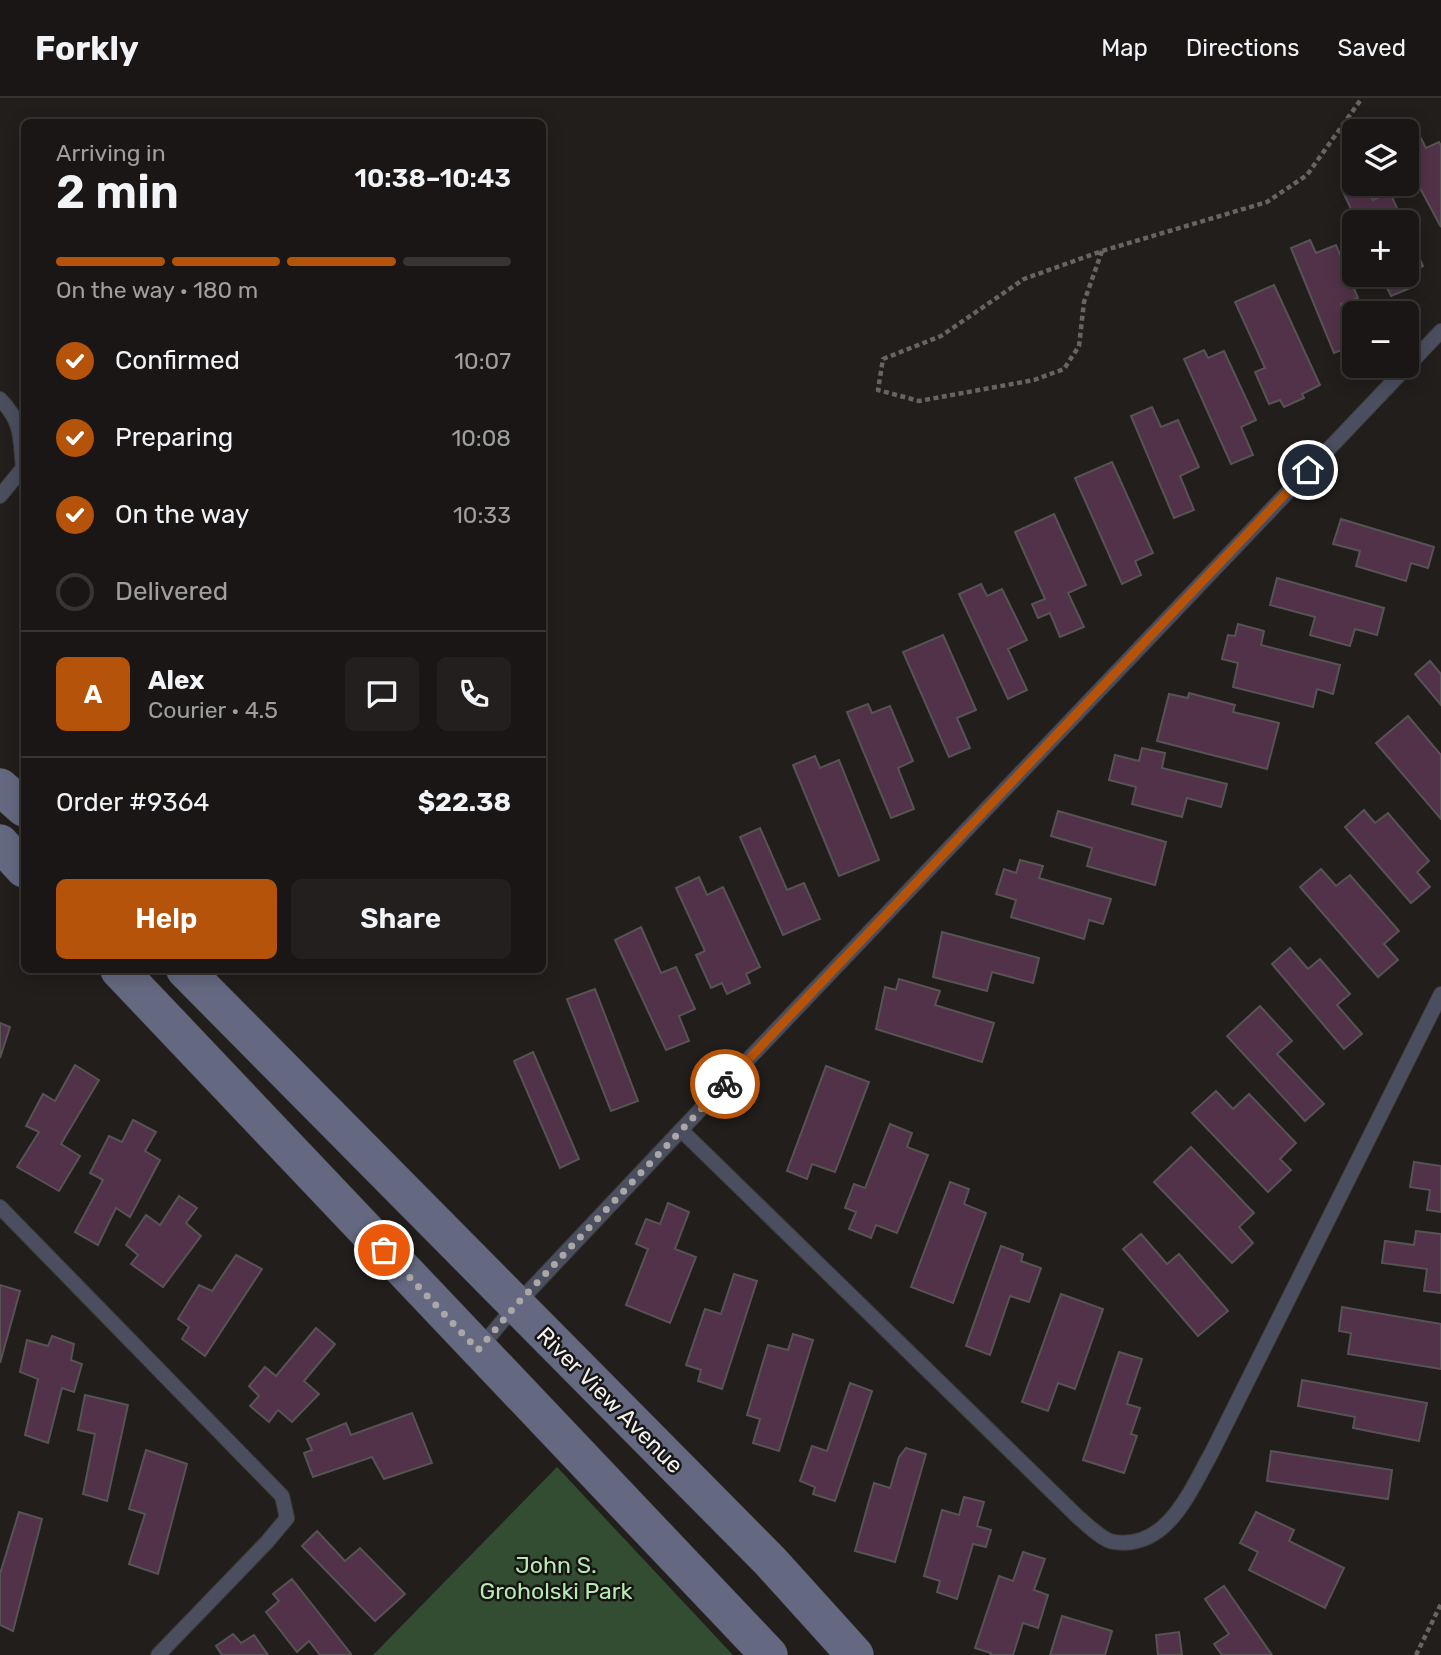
<!DOCTYPE html>
<meta charset="utf-8">
<style>
body{margin:0;font-family:Rubik,sans-serif;background:#221f1e;color:#f1f3f6;height:100vh;display:flex;flex-direction:column;font-size:26px;white-space:nowrap}
*{box-sizing:border-box;margin:0}
p{font-size:23px;color:#9f9fa0}
.icon{flex:none;width:38px;height:38px;fill:none;stroke:currentColor;stroke-width:2;stroke-linecap:round;stroke-linejoin:round}
.map{position:relative;flex:1;overflow:hidden}
.panel{position:absolute;left:21px;top:21px;width:525px;height:854px;display:flex;flex-direction:column;background:#191615;border-radius:10px;box-shadow:0 4px 18px #0003,0 0 0 2px #373534}
.panel>*{flex:none}
.buttons{position:absolute;left:1342px;top:21px;display:grid;gap:14px}
.buttons a{display:grid;place-items:center;width:77px;height:77px;border-radius:10px;background:#191615;box-shadow:0 4px 18px #0003,0 0 0 2px #373534;font-size:35px}
.pin{position:absolute;display:grid;place-items:center;width:60px;height:60px;color:#fff;margin:-30px;border:4px solid #fff;border-radius:50%;box-shadow:0 2px 7px #0007}
.courier{position:absolute;display:grid;place-items:center;width:70px;height:70px;margin:-35px;border:5px solid #b45309;border-radius:50%;background:#fff;color:#222;box-shadow:0 2px 9px #0007}
.overview em{font-style:normal;font-weight:600}
.overview div{display:flex;flex-direction:column-reverse}
.overview{display:flex;align-items:center;justify-content:space-between;height:119px;padding:0 35px}
h1{font-size:46px;font-weight:600;line-height:52px}
.bar{display:grid;grid-template-columns:repeat(4,1fr);gap:10px 7px;align-content:center;height:84px;padding:0 35px}
.bar i{height:9px;border-radius:5px;background:#373534}
.bar .on{background:#b45309}
.bar p{grid-column:span 4}
.line{display:flex;align-items:center;gap:18px;padding:0 35px;border-top:2px solid #373534}
.line div{flex:1}
.round{display:grid;place-items:center;flex:none;width:74px;height:74px;border-radius:10px;background:#221f1e}
ol{padding:0 35px;list-style:none}
li{display:flex;align-items:center;gap:21px;height:77px}
li p{margin-inline-start:auto}
li .icon{padding:7px;border-radius:50%;background:#b45309;color:#fff;stroke-width:4}
li:last-child{color:#9f9fa0}
li i{width:38px;height:38px;border:4px solid #373534;border-radius:50%}
.button{display:flex;gap:14px;margin-top:auto;padding:14px 35px}
.button a{flex:1;height:80px;border-radius:10px;background:#b45309;color:#fff;font-size:28px;font-weight:600;line-height:80px;text-align:center}
.button a+a{background:#221f1e;color:#f1f3f6}
header{display:flex;align-items:center;gap:42px;box-sizing:border-box;height:98px;padding:0 35px;background:#191615;border-bottom:2px solid #373534}
header strong{font-size:33px}
nav{display:flex;gap:38px;margin-inline-start:auto;font-size:24px}
.map>svg:first-child{display:block}
.green{fill:#334d32}
.building{fill:#523248;stroke:#575355;stroke-width:2}
.lines{fill:none;stroke-linecap:round;stroke-linejoin:round}
.lane-casing{stroke:#3e3c3a;stroke-width:16}
.secondary-casing{stroke:#3e3c3a;stroke-width:38}
.path{stroke:#676462;stroke-width:4.5;stroke-dasharray:5 3.5;stroke-linecap:butt}
.lane{stroke:#4b4e5e;stroke-width:14}
.secondary{stroke:#646981;stroke-width:37}
.done{stroke:#aaa7a6;stroke-width:7;stroke-dasharray:0 12.6}
.route{stroke:#b45309;stroke-width:9}
.labels{text-anchor:middle;dominant-baseline:central;stroke-width:5;stroke-linejoin:round;paint-order:stroke}
.street-label{font-size:23px;fill:#f3f1f0;stroke:#171513}
.park-label{font-size:23px;fill:#b7e9b5;stroke:#171513}
</style>
<header>
<strong>Forkly</strong>
<nav><a>Map</a><a>Directions</a><a>Saved</a></nav>
</header>
<div class="map">
<svg width="1441" height="1557" viewBox="0 0 1441 1557">
<rect width="100%" height="100%" fill="#211e1c"/>
<!-- green -->
<polygon class="green" points="557,1369 733,1557 373,1557"/>
<!-- building -->
<g class="building">
<polygon points="1416,31 1426,50 1439,44 1441,48 1441,129 1407,66 1407,36"/>
<polygon points="1361,86 1366,86 1373,102 1390,94 1403,124 1357,124 1343,94"/>
<polygon points="1407,132 1423,168 1408,176 1413,189 1391,198 1381,177 1407,177"/>
<polygon points="1310,142 1316,155 1336,147 1358,200 1341,206 1354,238 1354,247 1334,255 1291,150"/>
<polygon points="1274,187 1320,287 1302,296 1304,300 1284,309 1280,302 1269,306 1255,274 1265,270 1235,204"/>
<polygon points="1204,252 1208,260 1224,253 1256,322 1241,329 1253,357 1231,366 1184,261"/>
<polygon points="1152,309 1161,329 1178,322 1199,369 1180,378 1194,412 1174,420 1131,318"/>
<polygon points="1112,364 1153,455 1135,463 1141,477 1122,486 1075,380"/>
<polygon points="1054,416 1086,487 1068,495 1084,529 1060,539 1050,515 1038,520 1032,506 1045,501 1015,434"/>
<polygon points="1341,421 1434,449 1428,470 1411,465 1406,483 1356,468 1360,453 1333,446"/>
<polygon points="1277,480 1384,510 1377,537 1355,531 1350,548 1310,537 1315,519 1270,507"/>
<polygon points="981,486 987,498 1002,491 1027,542 1008,551 1027,592 1008,601 959,496"/>
<polygon points="1238,526 1264,533 1261,547 1340,567 1333,596 1317,591 1313,609 1233,589 1238,565 1222,561 1228,537 1235,538"/>
<polygon points="943,537 976,612 957,620 970,650 949,659 903,554"/>
<polygon points="1430,563 1441,576 1441,607 1415,576"/>
<polygon points="1189,595 1235,607 1233,614 1279,625 1267,671 1157,643 1169,596 1188,600"/>
<polygon points="868,606 872,615 890,608 913,663 898,670 914,711 891,720 847,614"/>
<polygon points="1408,618 1441,657 1441,721 1376,645"/>
<polygon points="1142,650 1165,655 1162,670 1227,686 1221,709 1187,700 1182,719 1132,706 1136,689 1109,682 1115,657 1139,663"/>
<polygon points="815,658 820,670 839,662 879,762 839,778 793,667"/>
<polygon points="1364,712 1375,725 1388,715 1429,763 1417,774 1430,789 1411,805 1345,729"/>
<polygon points="1058,713 1166,744 1155,787 1087,768 1092,750 1051,738"/>
<polygon points="760,730 787,792 804,785 820,821 783,837 740,739"/>
<polygon points="1020,762 1043,768 1039,780 1111,801 1103,826 1089,822 1084,841 1011,819 1016,802 996,796 1004,771 1016,775"/>
<polygon points="1321,771 1336,788 1350,777 1399,833 1384,846 1398,862 1378,879 1300,789"/>
<polygon points="699,779 707,797 723,789 760,869 746,876 750,885 727,896 722,885 711,890 696,857 705,853 676,790"/>
<polygon points="641,829 661,875 676,869 695,911 679,918 689,943 666,952 615,842"/>
<polygon points="942,834 1039,860 1033,885 992,874 987,893 933,879"/>
<polygon points="1290,850 1308,871 1320,861 1350,896 1337,907 1362,936 1344,951 1272,866"/>
<polygon points="899,881 940,893 935,907 994,925 982,964 876,931 885,889 896,892"/>
<polygon points="595,891 638,1003 611,1013 567,901"/>
<polygon points="1260,908 1292,943 1277,956 1324,1006 1305,1023 1227,938"/>
<polygon points="0,925 10,929 0,960"/>
<polygon points="533,954 579,1061 560,1070 514,963"/>
<polygon points="75,967 99,982 61,1046 80,1058 59,1093 17,1069 39,1034 26,1028 43,996 55,1003"/>
<polygon points="826,968 869,984 835,1074 812,1066 807,1081 787,1073"/>
<polygon points="1216,993 1233,1011 1249,996 1296,1045 1280,1061 1291,1072 1268,1094 1192,1015"/>
<polygon points="133,1022 156,1034 145,1053 160,1062 130,1119 116,1110 98,1147 75,1134 103,1082 90,1075 109,1038 122,1044"/>
<polygon points="890,1026 912,1035 907,1049 928,1057 897,1135 876,1127 871,1140 849,1131 856,1114 845,1110 854,1086 865,1090"/>
<polygon points="1191,1049 1254,1115 1239,1129 1253,1145 1232,1165 1154,1084"/>
<polygon points="1414,1064 1441,1068 1441,1114 1427,1112 1430,1092 1410,1089"/>
<polygon points="950,1084 969,1091 964,1106 986,1115 953,1205 911,1189"/>
<polygon points="179,1098 197,1110 186,1125 201,1138 163,1189 131,1166 138,1157 126,1147 146,1117 160,1127"/>
<polygon points="668,1105 689,1114 675,1151 696,1159 670,1225 626,1207 648,1151 636,1146 646,1121 660,1126"/>
<polygon points="1416,1133 1441,1136 1441,1195 1424,1193 1427,1171 1382,1165 1385,1143 1414,1147"/>
<polygon points="1141,1136 1167,1166 1179,1156 1228,1213 1198,1238 1123,1151"/>
<polygon points="1001,1148 1023,1156 1021,1163 1041,1170 1029,1204 1010,1198 990,1257 966,1248"/>
<polygon points="236,1157 262,1171 205,1258 182,1241 189,1229 178,1221 199,1187 212,1193"/>
<polygon points="734,1176 757,1183 722,1291 698,1283 701,1272 686,1267 705,1211 721,1216"/>
<polygon points="0,1187 20,1193 0,1265"/>
<polygon points="1061,1196 1103,1211 1075,1291 1058,1285 1048,1313 1022,1304"/>
<polygon points="1342,1209 1441,1226 1441,1271 1348,1256 1351,1235 1339,1233"/>
<polygon points="316,1230 335,1246 304,1283 319,1296 292,1324 278,1312 269,1324 250,1308 259,1298 249,1288 265,1269 276,1278"/>
<polygon points="793,1236 813,1242 779,1353 753,1345 760,1321 747,1317 768,1247 788,1252"/>
<polygon points="52,1238 74,1246 71,1262 82,1266 74,1294 62,1290 48,1345 25,1337 38,1281 20,1274 27,1242 48,1248"/>
<polygon points="1119,1254 1142,1261 1127,1306 1140,1310 1131,1336 1137,1338 1124,1375 1083,1362"/>
<polygon points="1302,1282 1427,1305 1419,1343 1353,1330 1355,1319 1298,1308"/>
<polygon points="850,1285 872,1293 835,1403 813,1396 815,1389 800,1383 812,1348 827,1353"/>
<polygon points="85,1297 128,1307 107,1403 83,1396 95,1336 78,1332"/>
<polygon points="412,1315 432,1365 384,1381 372,1359 313,1379 304,1355 312,1352 307,1341 346,1325 351,1337"/>
<polygon points="906,1350 926,1356 895,1464 855,1453 874,1385 890,1390 899,1359"/>
<polygon points="146,1352 187,1366 158,1476 129,1466 145,1416 129,1411"/>
<polygon points="1271,1353 1392,1372 1388,1401 1267,1383"/>
<polygon points="964,1399 984,1404 977,1428 991,1432 986,1449 973,1446 957,1501 937,1494 940,1483 924,1478 942,1412 959,1417"/>
<polygon points="19,1414 42,1421 13,1533 0,1527 0,1476"/>
<polygon points="1256,1414 1294,1432 1289,1443 1344,1470 1325,1510 1249,1472 1258,1454 1240,1445"/>
<polygon points="317,1433 345,1463 360,1450 405,1496 375,1523 302,1448"/>
<polygon points="1023,1454 1045,1461 1034,1492 1048,1497 1038,1530 1023,1525 1013,1557 990,1557 991,1555 975,1550 999,1478 1013,1483"/>
<polygon points="292,1481 351,1556 350,1557 320,1557 309,1543 297,1554 266,1514 279,1503 273,1496"/>
<polygon points="1224,1488 1272,1557 1222,1557 1214,1546 1229,1536 1205,1501"/>
<polygon points="1062,1518 1112,1533 1105,1557 1050,1557"/>
<polygon points="1179,1534 1182,1557 1158,1557 1156,1537"/>
<polygon points="233,1536 241,1545 254,1537 268,1557 222,1557 216,1548"/>
</g>
<g class="lines">
<!-- lane casing -->
<g class="lane-casing">
<g id="lane">
<path d="M0,301C23,325 20,339 23,370L0,398"/>
<path d="M681,1032L1079,1420C1088,1427 1103,1443 1114,1444C1167,1452 1190,1393 1211,1356L1441,896"/>
<polyline points="0,1109 282,1398 287,1420 267,1444 158,1557"/>
<polyline points="479,1251 516,1207 681,1032 1441,233"/>
</g>
</g>
<!-- secondary casing -->
<g class="secondary-casing">
<g id="secondary">
<polyline points="0,689 24,710"/>
<polyline points="0,745 24,771"/>
<polyline points="119,872 769,1557"/>
<polyline points="185,872 770,1463 855,1557"/>
</g>
</g>
<!-- path -->
<g class="path">
<polyline points="1102,153 1084,204 1079,248 1064,271 1034,282 919,303 878,292 883,261 941,238 1024,181 1102,153 1267,104 1307,77 1362,0"/>
<polyline points="1416,1557 1441,1506"/>
</g>
<!-- lane -->
<use href="#lane" class="lane"/>
<!-- secondary -->
<use href="#secondary" class="secondary"/>
</g>
<g class="lines">
<!-- done -->
<polyline class="done" points="384,1152 478,1252 516,1207 725,986"/>
<!-- route -->
<polyline class="route" points="725,986 1308,372"/>
</g>
<g class="labels">
<!-- street labels -->
<g class="street-label">
<text transform="translate(610 1302) rotate(45)">River View Avenue</text>
</g>
<!-- park labels -->
<g class="park-label">
<text x="556" y="1467">John S.<tspan x="556" dy="26">Groholski Park</tspan></text>
</g>
</g>
</svg>
<div class="buttons">
<a><svg class="icon" aria-label="layers" viewBox="0 0 24 24"><path d="M12 4l9 5-9 5-9-5zM3 14l9 5 9-5"/></svg></a>
<a>+</a>
<a>−</a>
</div>
<div class="pin" style="left:384px;top:1152px;background:#ea580c"><svg class="icon" aria-label="bag" viewBox="0 0 24 24"><path d="M5 8h14l-1 12H6zM9 8a3 3 0 0 1 6 0"/></svg></div>
<div class="pin" style="left:1308px;top:372px;background:#1f2937"><svg class="icon" aria-label="home" viewBox="0 0 24 24"><path d="M3 11l9-7 9 7M6 9v11h12V9"/></svg></div>
<div class="courier" style="left:725px;top:986px"><svg class="icon" aria-label="bike" viewBox="0 0 24 24"><circle cx="6" cy="16" r="4"/><circle cx="18" cy="16" r="4"/><path d="M6 16l4-8h5l3 8M10 8l3 8H6M13 5h3"/></svg></div>
<section class="panel">
<div class="overview"><div><h1>2 min</h1><p>Arriving in</p></div><em>10:38–10:43</em></div>
<div class="bar"><i class="on"></i><i class="on"></i><i class="on"></i><i></i><p>On the way · 180 m</p></div>
<ol>
<li><svg class="icon" aria-label="check" viewBox="0 0 24 24"><path d="M5 12l5 5 9-10"/></svg>Confirmed<p>10:07</p></li>
<li><svg class="icon" aria-label="check" viewBox="0 0 24 24"><path d="M5 12l5 5 9-10"/></svg>Preparing<p>10:08</p></li>
<li><svg class="icon" aria-label="check" viewBox="0 0 24 24"><path d="M5 12l5 5 9-10"/></svg>On the way<p>10:33</p></li>
<li><i></i>Delivered</li>
</ol>
<div class="line" style="height:126px"><b class="round" style="background:#b45309;color:#fff">A</b><div><b>Alex</b><p>Courier · 4.5</p></div><a class="round"><svg class="icon" aria-label="chat" viewBox="0 0 24 24"><path d="M4 5h16v11H9l-5 4z"/></svg></a><a class="round"><svg class="icon" aria-label="phone" viewBox="0 0 24 24"><path d="M5 4h4l2 5-3 2q2 4 5 5l2-3 5 2v4C11 20 4 13 5 4z"/></svg></a></div>
<div class="line" style="height:91px"><div>Order #9364</div><b>$22.38</b></div>
<div class="button"><a>Help</a><a>Share</a></div>
</section>
</div>
